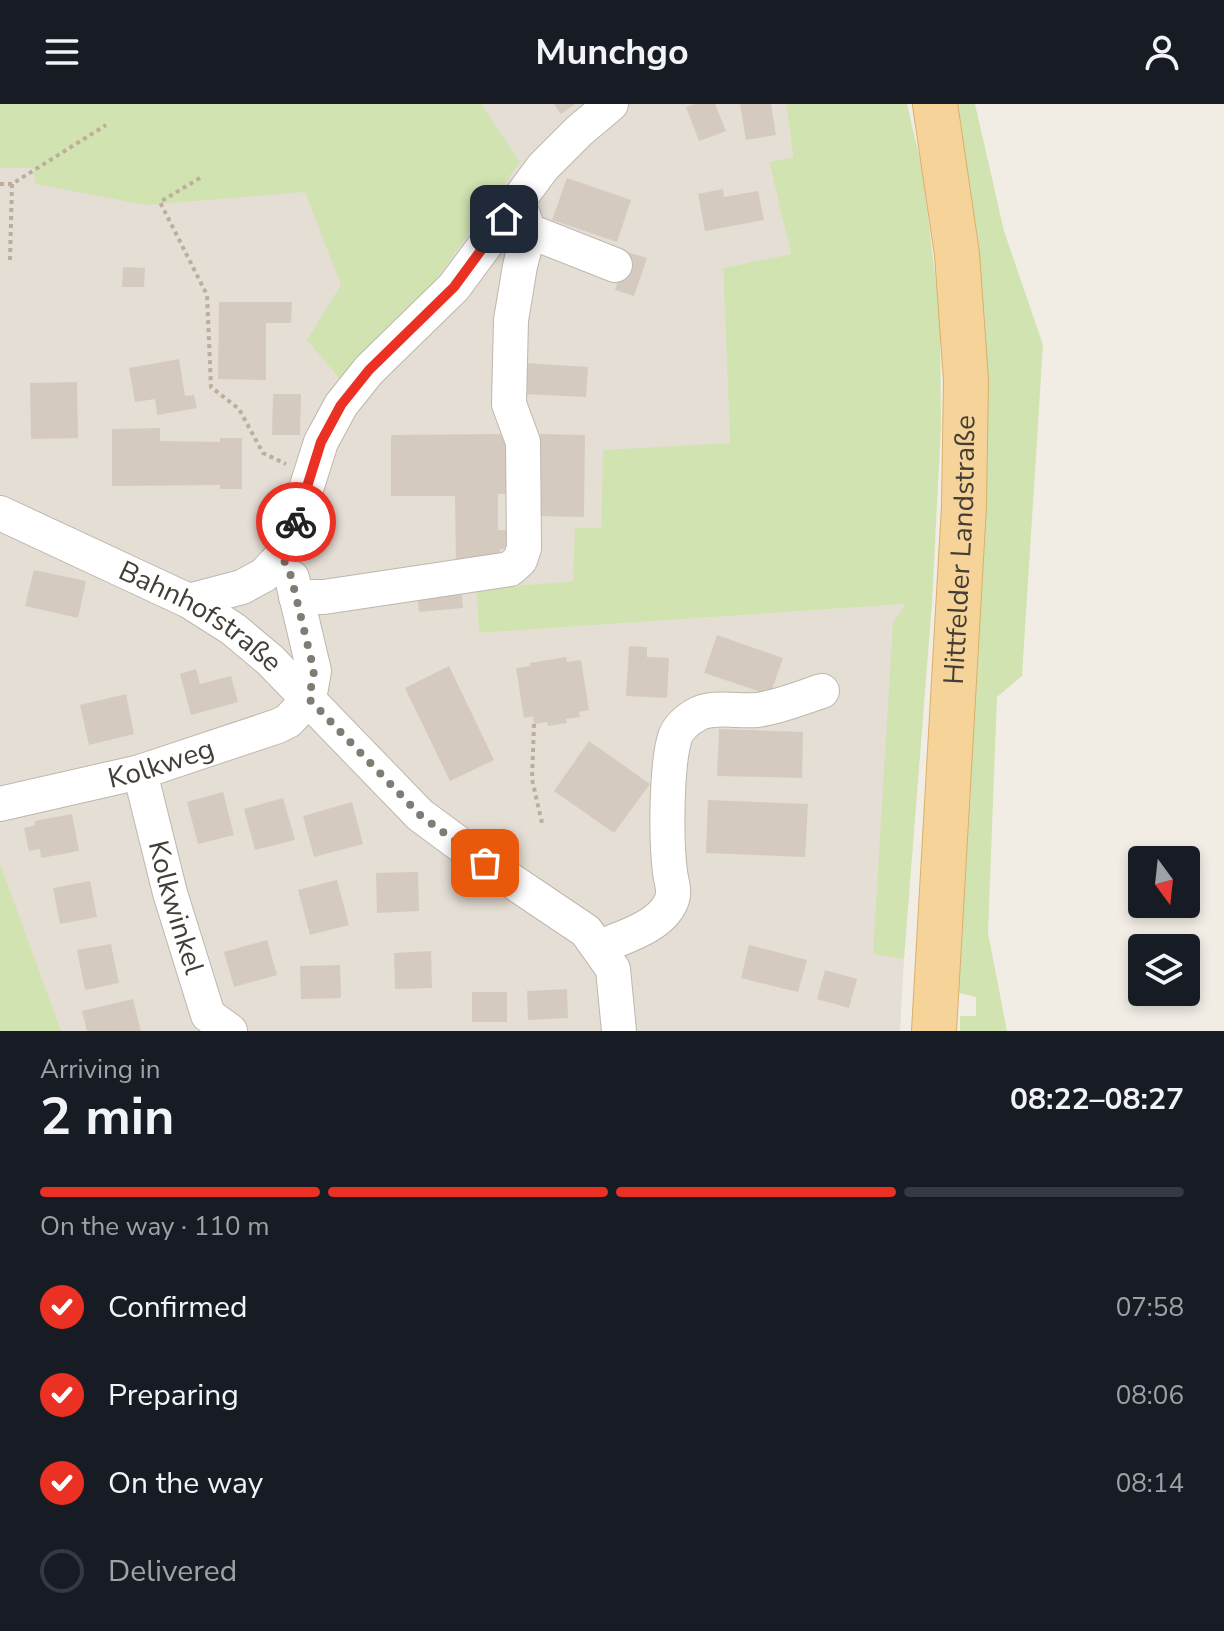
<!DOCTYPE html>
<meta charset="utf-8">
<style>
body{margin:0;font-family:"Nunito Sans",sans-serif;background:#242831;color:#f1f3f6;height:100vh;display:flex;flex-direction:column;font-size:30px;white-space:nowrap}
*{box-sizing:border-box;margin:0}
p{font-size:26px;color:#9ea1a6}
.icon{flex:none;width:44px;height:44px;fill:none;stroke:currentColor;stroke-width:2;stroke-linecap:round;stroke-linejoin:round}
.map{position:relative;height:927px;overflow:hidden}
.drawer{display:flex;flex-direction:column;background:#171b24;flex:1}
.drawer>*{flex:none}
.needle{width:52px;rotate:165deg}
.buttons{position:absolute;left:1128px;top:742px;display:grid;gap:16px}
.buttons a{display:grid;place-items:center;width:72px;height:72px;border-radius:8px;background:#171b24;box-shadow:0 4px 12px #0003;font-size:40px}
.pin{position:absolute;display:grid;place-items:center;width:68px;height:68px;color:#fff;margin:-34px;border-radius:16px;box-shadow:0 4px 12px #0006}
.courier{position:absolute;display:grid;place-items:center;width:80px;height:80px;margin:-40px;border:6px solid #ea3124;border-radius:50%;background:#fff;color:#222;box-shadow:0 2px 10px #0007}
.head em{font-style:normal;font-weight:700}
.head div{display:flex;flex-direction:column-reverse}
.head{display:flex;align-items:center;justify-content:space-between;height:136px;padding:0 40px}
h1{font-size:52px;font-weight:700;line-height:60px}
.bar{display:grid;grid-template-columns:repeat(4,1fr);gap:12px 8px;align-content:center;height:96px;padding:0 40px}
.bar i{height:10px;border-radius:6px;background:#363941}
.bar .active{background:#ea3124}
.bar p{grid-column:span 4}
ol{padding:0 40px;list-style:none}
li{display:flex;align-items:center;gap:24px;height:88px}
li p{margin-inline-start:auto}
li .icon{padding:8px;border-radius:50%;background:#ea3124;color:#fff;stroke-width:4}
li:last-child{color:#9ea1a6}
li i{width:44px;height:44px;border:4px solid #363941;border-radius:50%}
header{display:flex;justify-content:space-between;align-items:center;height:104px;padding:0 40px;background:#171b24;font-size:36px;font-weight:700}
.map>svg:first-child{display:block}
.residential{fill:#e5ded4}
.green{fill:#d1e3b1}
.building{fill:#d5cabf}
.lines{fill:none;stroke-linecap:round;stroke-linejoin:round}
.minor-casing{stroke:#bfb6ac;stroke-width:36}
.major-casing{stroke:#daaf6b;stroke-width:46}
.path{stroke:#bdae9b;stroke-width:4;stroke-dasharray:4 4;stroke-linecap:butt}
.minor{stroke:#fff;stroke-width:34}
.major{stroke:#f6d499;stroke-width:44}
.done{stroke:#807b73;stroke-width:8;stroke-dasharray:0 14.4}
.route{stroke:#ea3124;stroke-width:10}
.labels{text-anchor:middle;dominant-baseline:central;stroke-width:6;stroke-linejoin:round;paint-order:stroke}
.street-label{font-size:28px;fill:#433d35;stroke:#fff}
</style>
<header><svg class="icon" aria-label="menu" viewBox="0 0 24 24"><path d="M4 6h16M4 12h16M4 18h16"/></svg>Munchgo<svg class="icon" aria-label="person" viewBox="0 0 24 24"><circle cx="12" cy="8" r="4"/><path d="M4 21q1-7 8-7t8 7"/></svg></header>
<div class="map">
<svg width="1224" height="927" viewBox="0 0 1224 927">
<rect width="100%" height="100%" fill="#f1ede5"/>
<!-- residential -->
<polygon class="residential" points="0,0 786,0 793,54 769,58 791,150 723,164 730,339 603,347 601,425 573,477 476,485 479,529 907,500 873,849 904,855 900,927 0,927"/>
<!-- green -->
<g class="green">
<polygon points="0,0 481,0 520,58 430,184 344,280 307,236 341,181 305,88 146,101 36,80 33,64 0,64"/>
<polygon points="786,0 907,0 922,64 940,212 941,322 932,499 904,855 873,850 893,518 906,500 479,529 476,485 573,477 575,424 601,424 603,346 730,339 723,164 791,150 769,58 793,53"/>
<polygon points="949,0 975,0 1004,127 1043,241 1022,572 997,593 988,829 1007,927 960,927 960,912 976,912 976,893 955,888"/>
<polygon points="0,760 61,927 0,927"/>
</g>
<!-- building -->
<g class="building">
<polygon points="554,0 575,0 561,10"/>
<polygon points="695,0 715,0 726,27 699,37 686,3"/>
<polygon points="740,0 771,0 776,31 746,36"/>
<polygon points="567,74 631,96 617,138 552,116"/>
<polygon points="723,85 724,93 758,87 764,116 705,127 698,90"/>
<polygon points="627,148 647,154 634,192 615,186"/>
<polygon points="123,163 145,164 144,183 122,183"/>
<polygon points="219,198 292,198 291,219 266,219 266,276 218,275"/>
<polygon points="179,255 185,292 194,291 197,304 157,311 155,295 135,298 129,264"/>
<polygon points="526,259 588,263 586,293 524,290"/>
<polygon points="77,278 78,334 31,335 30,279"/>
<polygon points="273,290 301,290 300,331 272,331"/>
<polygon points="160,324 160,337 220,338 220,334 242,334 242,385 220,385 220,381 112,382 112,325"/>
<polygon points="507,330 507,390 498,390 498,426 511,426 511,445 500,445 500,461 456,461 455,392 391,392 391,331"/>
<polygon points="540,330 585,331 584,413 538,412"/>
<polygon points="34,466 86,477 78,514 25,502"/>
<polygon points="461,483 463,504 419,508 417,486"/>
<polygon points="717,531 783,554 770,591 704,569"/>
<polygon points="629,542 647,543 647,553 669,554 667,594 626,592"/>
<polygon points="566,553 567,558 581,556 589,606 579,608 580,613 566,615 567,619 548,622 547,618 534,620 533,612 524,614 516,564 530,562 530,559"/>
<polygon points="449,562 494,656 450,677 405,584"/>
<polygon points="196,565 200,580 231,572 238,598 191,611 180,570"/>
<polygon points="126,590 134,630 89,641 80,601"/>
<polygon points="719,625 803,628 802,674 717,672"/>
<polygon points="589,637 650,680 614,729 554,687"/>
<polygon points="223,688 234,731 198,740 187,698"/>
<polygon points="283,694 295,736 255,746 244,705"/>
<polygon points="708,696 808,700 805,753 706,749"/>
<polygon points="352,698 363,740 314,753 303,712"/>
<polygon points="72,710 79,747 41,754 40,745 29,747 24,724 35,721 35,717"/>
<polygon points="418,768 419,807 377,809 376,769"/>
<polygon points="337,776 349,821 310,831 298,786"/>
<polygon points="90,777 97,813 60,820 53,784"/>
<polygon points="267,836 277,871 234,883 224,848"/>
<polygon points="111,840 119,879 85,886 77,846"/>
<polygon points="749,841 807,856 798,888 741,874"/>
<polygon points="431,847 432,884 395,885 394,849"/>
<polygon points="340,861 341,894 301,895 300,862"/>
<polygon points="825,866 857,875 849,904 817,895"/>
<polygon points="567,885 568,914 528,916 527,887"/>
<rect x="472" y="888" width="35" height="30"/>
<polygon points="133,895 141,927 87,927 82,907"/>
</g>
<g class="lines">
<!-- minor casing -->
<g class="minor-casing">
<g id="minor">
<polyline points="522,109 529,127 615,161"/>
<path id="s1" d="M0,409L189,497L233,525L270,556L420,711L485,759L586,827L613,865L619,927"/>
<polyline points="292,474 314,567 309,595"/>
<polyline points="296,493 324,493 510,465 520,456 524,444 523,338 509,300 511,216 520,162 529,127"/>
<polyline points="189,497 242,483 264,471 282,452 293,426 321,338 341,301 369,266 454,183 543,63 579,27 611,0"/>
<path id="s2" d="M140,668L170,789L208,911L230,927"/>
<path id="s3" d="M0,700L140,668L278,622L288,617L309,595"/>
<path d="M600,843C623,833 660,823 671,798C676,787 671,778 670,768C666,737 666,662 675,633C678,624 688,615 696,611C712,601 739,608 757,606C779,603 800,594 822,587"/>
</g>
</g>
<!-- major casing -->
<g class="major-casing">
<g id="major">
<path id="s4" d="M934,927L964,402L966,276L957,150L935,0"/>
</g>
</g>
<!-- path -->
<g class="path">
<polyline points="200,74 160,98 207,191 211,283 239,305 263,349 286,360"/>
<polyline points="0,80 12,80"/>
<polyline points="10,156 12,80 106,21"/>
<polyline points="534,620 532,675 542,719"/>
</g>
<!-- minor -->
<use href="#minor" class="minor"/>
<!-- major -->
<use href="#major" class="major"/>
</g>
<g class="lines">
<!-- done -->
<polyline class="done" points="296,418 282,452 291,472 314,567 309,595 420,711 485,759"/>
<!-- route -->
<polyline class="route" points="296,418 321,338 341,301 369,266 454,183 504,115"/>
</g>
<g class="labels">
<!-- street labels -->
<g class="street-label">
<text stroke="none"><textPath href="#s4" startOffset="482">Hittfelder Landstraße</textPath></text>
<text stroke="none"><textPath href="#s1" startOffset="226">Bahnhofstraße</textPath></text>
<text stroke="none"><textPath href="#s3" startOffset="166">Kolkweg</textPath></text>
<text stroke="none"><textPath href="#s2" startOffset="140">Kolkwinkel</textPath></text>
</g>
</g>
</svg>
<div class="buttons">
<a><svg class="needle" viewBox="-14 -14 28 28"><path d="M0-13l5 13h-10z" fill="#e53935"/><path d="M0 13l5-13h-10z" fill="#9ea1a6"/></svg></a>
<a><svg class="icon" aria-label="layers" viewBox="0 0 24 24"><path d="M12 4l9 5-9 5-9-5zM3 14l9 5 9-5"/></svg></a>
</div>
<div class="pin" style="left:485px;top:759px;background:#ea580c"><svg class="icon" aria-label="bag" viewBox="0 0 24 24"><path d="M5 8h14l-1 12H6zM9 8a3 3 0 0 1 6 0"/></svg></div>
<div class="pin" style="left:504px;top:115px;background:#1f2937"><svg class="icon" aria-label="home" viewBox="0 0 24 24"><path d="M3 11l9-7 9 7M6 9v11h12V9"/></svg></div>
<div class="courier" style="left:296px;top:418px"><svg class="icon" aria-label="bike" viewBox="0 0 24 24"><circle cx="6" cy="16" r="4"/><circle cx="18" cy="16" r="4"/><path d="M6 16l4-8h5l3 8M10 8l3 8H6M13 5h3"/></svg></div>
</div>
<section class="drawer">
<div class="head"><div><h1>2 min</h1><p>Arriving in</p></div><em>08:22–08:27</em></div>
<div class="bar"><i class="active"></i><i class="active"></i><i class="active"></i><i></i><p>On the way · 110 m</p></div>
<ol>
<li><svg class="icon" aria-label="check" viewBox="0 0 24 24"><path d="M5 12l5 5 9-10"/></svg>Confirmed<p>07:58</p></li>
<li><svg class="icon" aria-label="check" viewBox="0 0 24 24"><path d="M5 12l5 5 9-10"/></svg>Preparing<p>08:06</p></li>
<li><svg class="icon" aria-label="check" viewBox="0 0 24 24"><path d="M5 12l5 5 9-10"/></svg>On the way<p>08:14</p></li>
<li><i></i>Delivered</li>
</ol>
</section>
